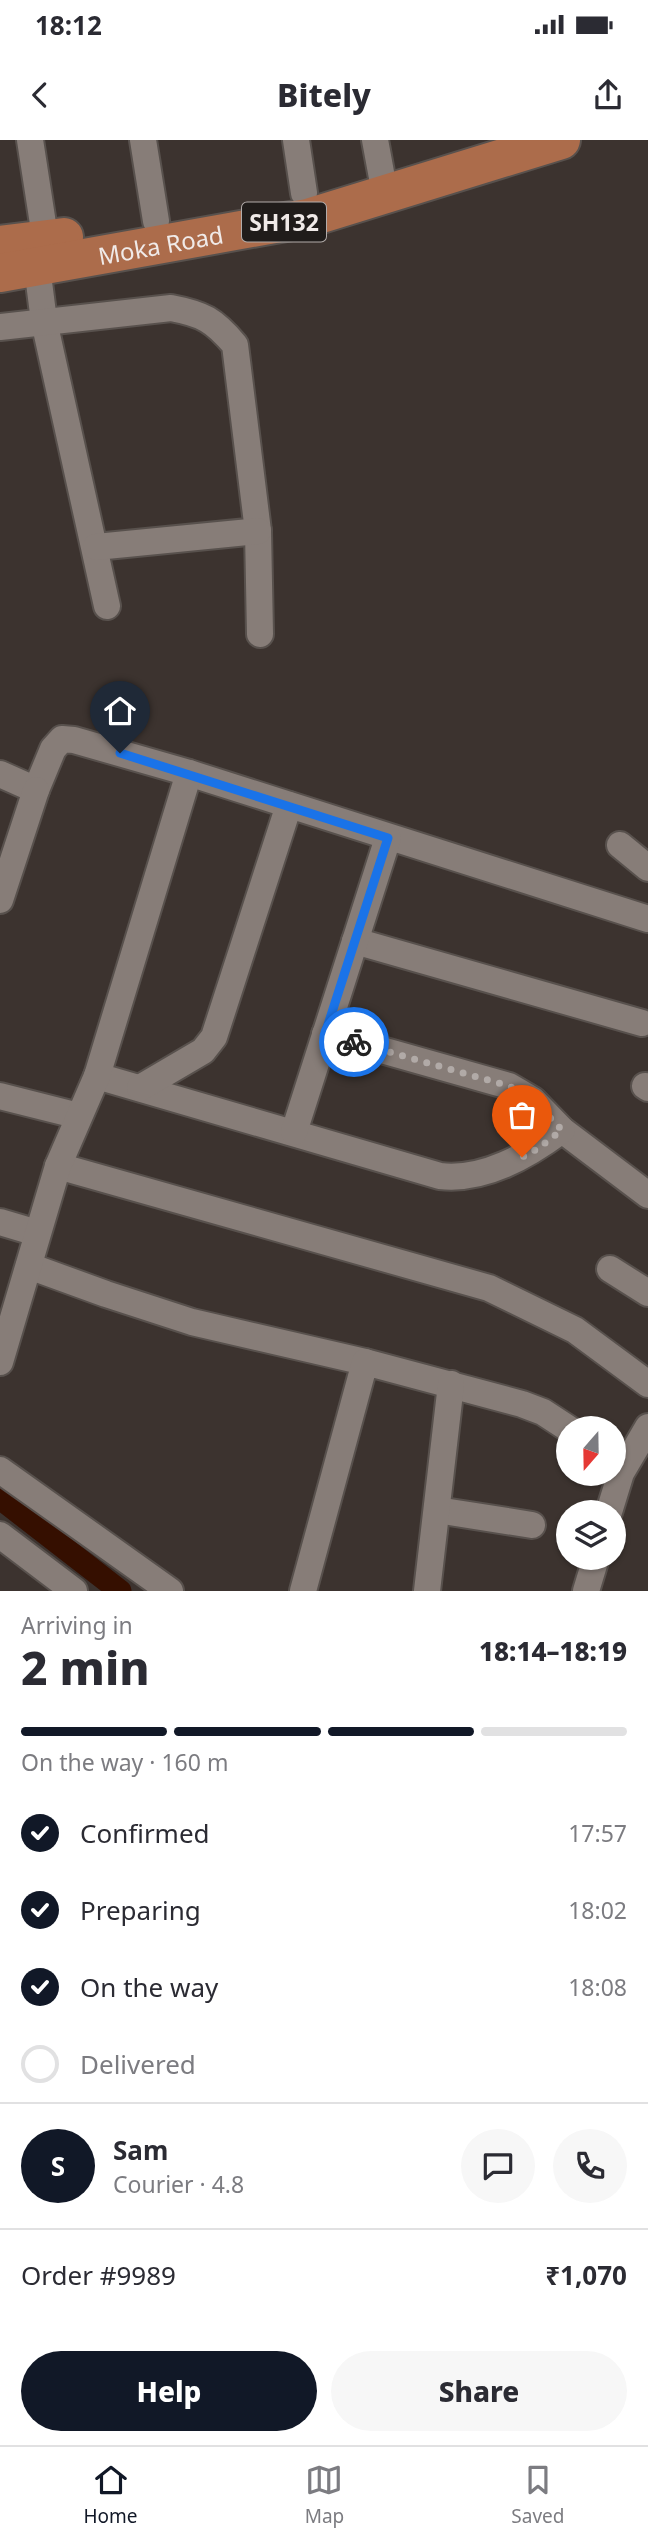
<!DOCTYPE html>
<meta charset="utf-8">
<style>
body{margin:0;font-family:"Noto Sans",sans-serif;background:#f7f7f7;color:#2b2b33;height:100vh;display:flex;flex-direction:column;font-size:26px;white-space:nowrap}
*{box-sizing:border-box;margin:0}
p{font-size:23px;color:#7c7c81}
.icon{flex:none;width:38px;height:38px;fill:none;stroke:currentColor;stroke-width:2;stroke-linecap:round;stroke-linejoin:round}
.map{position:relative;height:1451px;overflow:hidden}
.panel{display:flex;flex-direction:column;background:#fff;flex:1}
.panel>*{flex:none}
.needle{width:46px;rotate:200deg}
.fabs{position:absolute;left:556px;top:1276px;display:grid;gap:14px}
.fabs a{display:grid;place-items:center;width:70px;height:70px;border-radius:50%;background:#fff;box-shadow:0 2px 5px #0004;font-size:35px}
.pin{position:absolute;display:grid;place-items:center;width:60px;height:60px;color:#fff;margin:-72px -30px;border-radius:50% 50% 50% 0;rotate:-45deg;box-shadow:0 0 7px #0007}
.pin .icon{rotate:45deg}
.courier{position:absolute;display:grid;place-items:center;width:70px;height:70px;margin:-35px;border:5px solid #1a73e8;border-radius:50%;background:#fff;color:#222;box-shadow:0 2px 9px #0007}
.headline em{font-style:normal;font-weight:800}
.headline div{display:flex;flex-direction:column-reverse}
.headline{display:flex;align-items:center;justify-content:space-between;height:119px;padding:0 21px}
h1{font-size:46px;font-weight:800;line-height:52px}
.bar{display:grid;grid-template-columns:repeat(4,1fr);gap:10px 7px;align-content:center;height:84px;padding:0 21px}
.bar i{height:9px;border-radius:5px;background:#e1e1e2}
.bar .selected{background:#111827}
.bar p{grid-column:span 4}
.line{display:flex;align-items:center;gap:18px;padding:0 21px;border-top:2px solid #e1e1e2}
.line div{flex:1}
.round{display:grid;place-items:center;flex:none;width:74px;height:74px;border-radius:37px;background:#f7f7f7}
ol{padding:0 21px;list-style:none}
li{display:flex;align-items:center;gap:21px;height:77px}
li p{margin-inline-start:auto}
li .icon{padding:7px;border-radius:50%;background:#111827;color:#fff;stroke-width:4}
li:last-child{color:#7c7c81}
li i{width:38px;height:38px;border:4px solid #e1e1e2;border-radius:50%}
.button{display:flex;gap:14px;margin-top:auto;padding:14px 21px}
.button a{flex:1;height:80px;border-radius:42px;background:#111827;color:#fff;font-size:28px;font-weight:800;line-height:80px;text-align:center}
.button a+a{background:#f7f7f7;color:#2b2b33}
.status{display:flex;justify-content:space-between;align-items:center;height:49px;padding:0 35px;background:#fff;direction:ltr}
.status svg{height:19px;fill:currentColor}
header{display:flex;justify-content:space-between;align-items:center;height:91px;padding:0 21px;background:#fff;font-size:32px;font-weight:800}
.tab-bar{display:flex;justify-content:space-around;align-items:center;height:98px;border-top:2px solid #e1e1e2;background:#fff;font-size:19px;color:#7c7c81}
.tab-bar a{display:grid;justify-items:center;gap:4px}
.tab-bar .selected{color:#111827}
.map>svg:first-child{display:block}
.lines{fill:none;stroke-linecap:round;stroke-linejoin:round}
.canal{stroke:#350f00;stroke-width:23}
.street-casing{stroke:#58514d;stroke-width:30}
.primary-casing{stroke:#58514d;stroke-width:42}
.street{stroke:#877d78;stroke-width:26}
.primary{stroke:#ac6c4b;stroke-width:38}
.done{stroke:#b1aaa7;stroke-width:7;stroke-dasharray:0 12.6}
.route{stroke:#1a73e8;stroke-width:9}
.labels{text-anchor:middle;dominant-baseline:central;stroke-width:6;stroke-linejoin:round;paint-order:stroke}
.shield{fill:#201c1a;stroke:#b2acaa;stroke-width:2}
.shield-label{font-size:23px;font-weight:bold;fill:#f0eae8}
.street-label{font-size:24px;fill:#f0eae8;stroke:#201c1a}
</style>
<div class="status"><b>18:12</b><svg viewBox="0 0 49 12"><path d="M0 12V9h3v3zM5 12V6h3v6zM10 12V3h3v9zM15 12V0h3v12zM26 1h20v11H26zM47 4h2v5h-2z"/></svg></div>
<header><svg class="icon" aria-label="back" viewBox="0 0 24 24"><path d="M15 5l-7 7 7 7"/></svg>Bitely<svg class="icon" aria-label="share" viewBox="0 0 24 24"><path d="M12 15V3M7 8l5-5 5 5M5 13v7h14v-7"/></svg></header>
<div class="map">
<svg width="648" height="1451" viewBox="0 0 648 1451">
<rect width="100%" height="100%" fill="#3c332f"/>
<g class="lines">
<!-- canal -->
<polyline class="canal" points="0,1358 120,1451"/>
<!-- street casing -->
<g class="street-casing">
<g id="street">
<polyline points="30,0 48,116"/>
<polyline points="143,0 156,81"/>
<polyline points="296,0 304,53"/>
<polyline points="375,0 385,54"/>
<polyline points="37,127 44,181 107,466"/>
<path d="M0,187L171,168C203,174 214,180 235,205L258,391L260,494"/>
<polyline points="96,407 258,391"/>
<polyline points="0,634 36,650 53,609 62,599 74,600 189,633 648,779"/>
<polyline points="620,705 648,728"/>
<polyline points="0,760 36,650"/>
<polyline points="355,801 642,883"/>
<polyline points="325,894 509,946 533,960 562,990 648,1055"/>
<path d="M97,936L440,1036C484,1041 527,1016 562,990"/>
<polyline points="645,946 648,948"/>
<polyline points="140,948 203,911 214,897 289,665"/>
<polyline points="0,956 79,976"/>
<polyline points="294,992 388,698"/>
<polyline points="58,1026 489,1148 575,1190 648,1244"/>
<polyline points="0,1082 37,1093"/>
<polyline points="29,1126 106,1154 192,1182 365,1222"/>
<polyline points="610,1129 648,1153"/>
<polyline points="0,1222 58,1026 97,936 189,633"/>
<polyline points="0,1330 170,1451"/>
<polyline points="437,1370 532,1385"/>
<polyline points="609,1372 621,1333 648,1287"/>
<polyline points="0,1395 74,1451"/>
<polyline points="303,1451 365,1222 522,1264 543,1272 569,1289"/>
<polyline points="427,1451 451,1244"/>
<polyline points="586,1451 596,1418"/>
</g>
</g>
<!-- primary casing -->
<g class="primary-casing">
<g id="primary">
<polyline points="0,105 64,97"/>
<path id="s1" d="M0,133L308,78L561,0"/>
</g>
</g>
<!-- street -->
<use href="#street" class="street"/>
<!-- primary -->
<use href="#primary" class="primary"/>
</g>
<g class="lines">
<!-- done -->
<polyline class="done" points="354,902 509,946 533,960 562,990 537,1009 522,1017"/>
<!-- route -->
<polyline class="route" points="120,613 388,698 325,894 354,902"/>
</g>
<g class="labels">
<!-- shield labels -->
<rect class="shield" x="242" y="62.5" width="84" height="39" rx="5"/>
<g class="shield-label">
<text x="284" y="82">SH132</text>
</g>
<!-- street labels -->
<g class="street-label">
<text stroke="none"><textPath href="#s1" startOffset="163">Moka Road</textPath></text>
</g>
</g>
</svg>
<div class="fabs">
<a><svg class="needle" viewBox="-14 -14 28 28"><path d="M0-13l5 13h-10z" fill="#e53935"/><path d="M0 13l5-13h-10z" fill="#7c7c81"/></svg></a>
<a><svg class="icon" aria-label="layers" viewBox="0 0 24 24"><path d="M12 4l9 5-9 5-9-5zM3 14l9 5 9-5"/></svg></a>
</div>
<div class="pin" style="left:522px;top:1017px;background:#ea580c"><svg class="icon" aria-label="bag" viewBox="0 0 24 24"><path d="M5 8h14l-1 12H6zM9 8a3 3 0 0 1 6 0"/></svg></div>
<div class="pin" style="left:120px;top:613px;background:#1f2937"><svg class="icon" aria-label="home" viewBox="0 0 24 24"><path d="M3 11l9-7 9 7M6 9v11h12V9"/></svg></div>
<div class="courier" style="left:354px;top:902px"><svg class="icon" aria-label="bike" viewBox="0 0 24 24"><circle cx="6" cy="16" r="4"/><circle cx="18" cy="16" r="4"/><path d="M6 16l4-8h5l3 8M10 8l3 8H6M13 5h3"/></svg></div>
</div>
<section class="panel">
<div class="headline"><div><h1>2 min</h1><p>Arriving in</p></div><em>18:14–18:19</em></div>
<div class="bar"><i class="selected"></i><i class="selected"></i><i class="selected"></i><i></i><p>On the way · 160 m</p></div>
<ol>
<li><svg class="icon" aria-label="check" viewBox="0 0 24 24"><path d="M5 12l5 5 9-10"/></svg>Confirmed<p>17:57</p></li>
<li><svg class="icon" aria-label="check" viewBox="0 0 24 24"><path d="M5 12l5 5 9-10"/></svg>Preparing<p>18:02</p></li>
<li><svg class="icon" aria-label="check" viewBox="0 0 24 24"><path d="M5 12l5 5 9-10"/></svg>On the way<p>18:08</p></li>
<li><i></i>Delivered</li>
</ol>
<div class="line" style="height:126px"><b class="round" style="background:#111827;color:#fff">S</b><div><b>Sam</b><p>Courier · 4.8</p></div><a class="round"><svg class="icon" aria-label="chat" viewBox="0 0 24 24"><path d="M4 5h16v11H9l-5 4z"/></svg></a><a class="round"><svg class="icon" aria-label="phone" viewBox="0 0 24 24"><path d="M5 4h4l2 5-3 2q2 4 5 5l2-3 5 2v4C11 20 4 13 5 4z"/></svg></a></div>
<div class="line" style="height:91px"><div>Order #9989</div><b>₹1,070</b></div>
<div class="button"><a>Help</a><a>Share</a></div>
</section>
<nav class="tab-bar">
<a class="selected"><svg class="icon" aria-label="home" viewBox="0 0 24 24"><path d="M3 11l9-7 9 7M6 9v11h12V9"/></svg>Home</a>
<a><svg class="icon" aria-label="map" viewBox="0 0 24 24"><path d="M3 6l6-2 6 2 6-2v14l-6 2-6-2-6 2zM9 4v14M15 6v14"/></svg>Map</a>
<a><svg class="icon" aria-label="saved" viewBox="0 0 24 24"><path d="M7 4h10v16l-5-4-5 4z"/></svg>Saved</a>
</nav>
